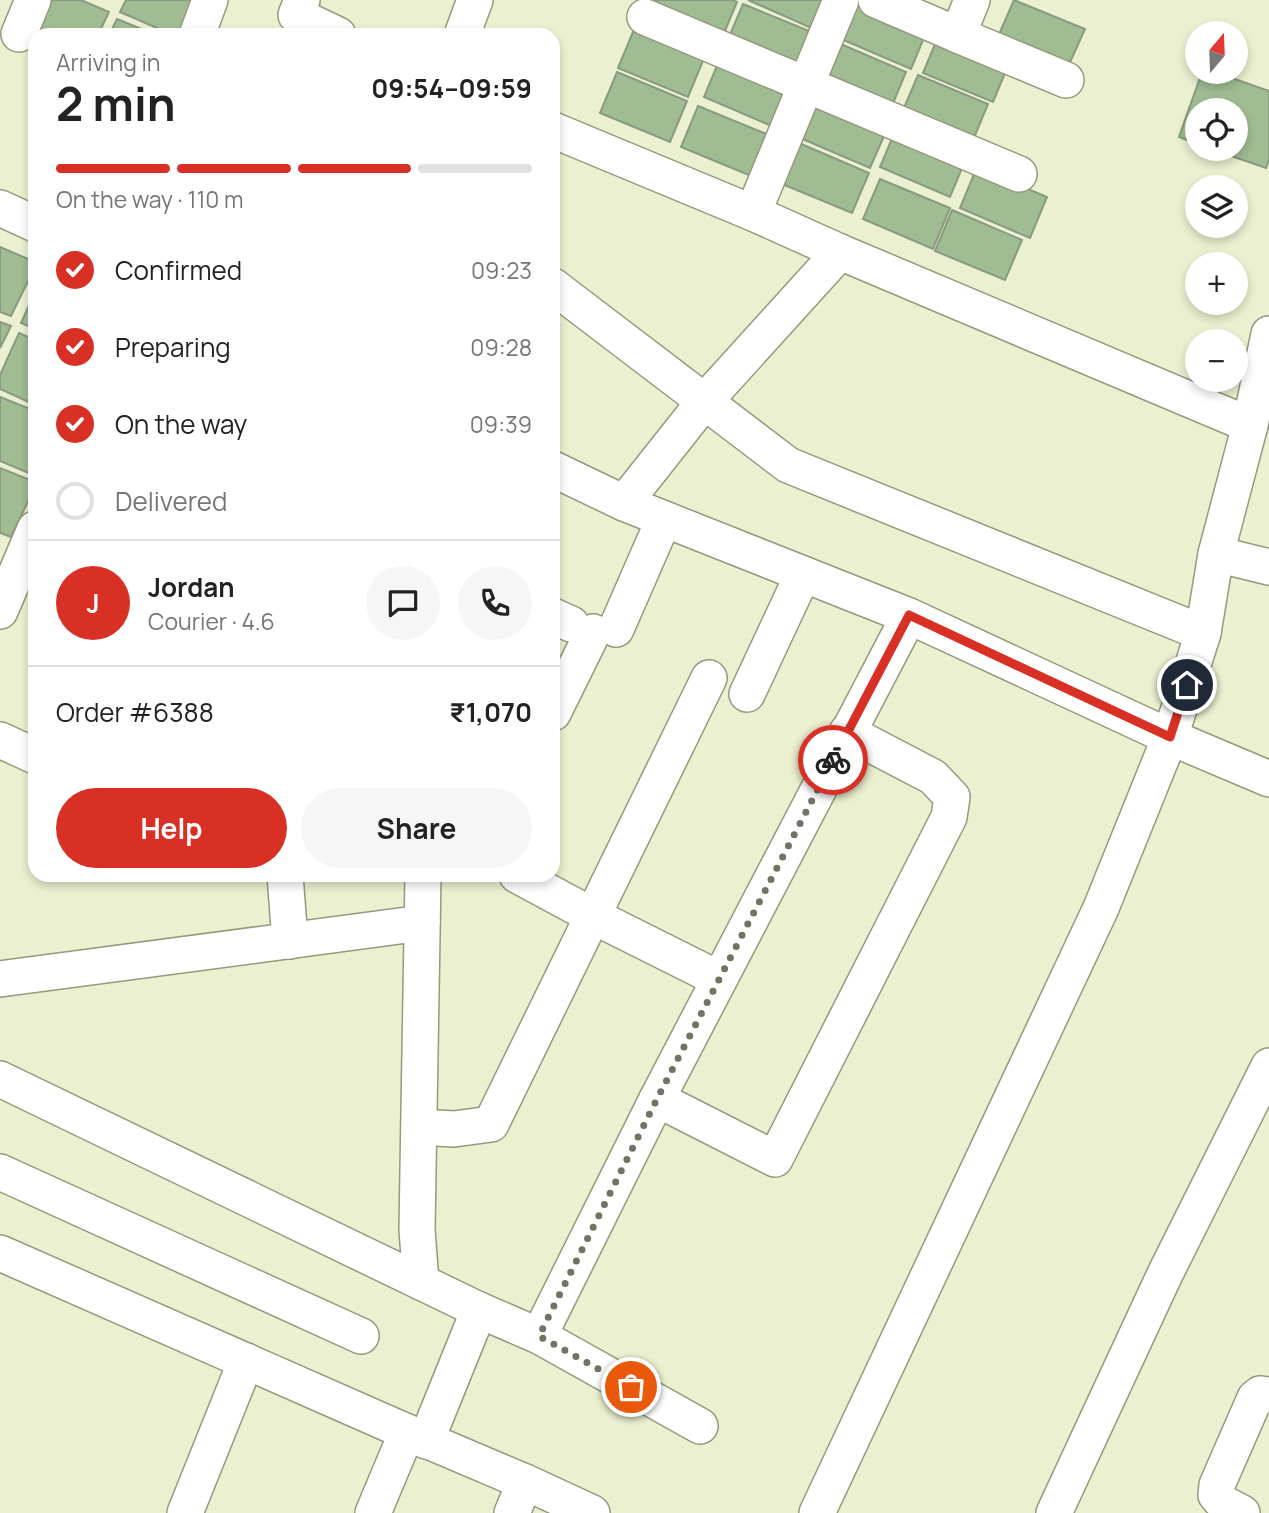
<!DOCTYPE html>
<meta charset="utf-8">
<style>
body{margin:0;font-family:Manrope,sans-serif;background:#f6f6f6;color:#222;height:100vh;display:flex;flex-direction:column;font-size:26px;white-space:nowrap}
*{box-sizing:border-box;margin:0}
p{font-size:23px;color:#767676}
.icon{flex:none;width:38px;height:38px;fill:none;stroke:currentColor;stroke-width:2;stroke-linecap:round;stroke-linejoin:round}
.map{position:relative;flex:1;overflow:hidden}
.side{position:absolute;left:28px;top:28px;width:532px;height:854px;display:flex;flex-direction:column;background:#fff;border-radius:21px;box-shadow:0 4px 10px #0003}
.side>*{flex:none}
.needle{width:46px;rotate:19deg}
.tools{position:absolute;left:1185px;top:21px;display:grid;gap:14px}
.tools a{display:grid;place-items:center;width:63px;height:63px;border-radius:50%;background:#fff;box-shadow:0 4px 10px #0003;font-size:35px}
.pin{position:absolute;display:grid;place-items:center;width:60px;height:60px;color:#fff;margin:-30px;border:4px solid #fff;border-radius:50%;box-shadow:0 2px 7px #0007}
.courier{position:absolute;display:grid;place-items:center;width:70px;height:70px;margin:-35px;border:5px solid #d93025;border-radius:50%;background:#fff;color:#222;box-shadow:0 2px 9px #0007}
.overview em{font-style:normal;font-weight:700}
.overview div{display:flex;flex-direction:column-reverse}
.overview{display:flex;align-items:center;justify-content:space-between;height:119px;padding:0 28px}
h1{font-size:46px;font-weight:700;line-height:52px}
.bar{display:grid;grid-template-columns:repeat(4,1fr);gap:10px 7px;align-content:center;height:84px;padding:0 28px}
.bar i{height:9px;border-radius:5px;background:#e0e0e0}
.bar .on{background:#d93025}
.bar p{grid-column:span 4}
.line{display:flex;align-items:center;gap:18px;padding:0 28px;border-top:2px solid #e0e0e0}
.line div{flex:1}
.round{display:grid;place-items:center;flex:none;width:74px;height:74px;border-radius:37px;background:#f6f6f6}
ol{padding:0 28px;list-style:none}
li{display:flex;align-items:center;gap:21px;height:77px}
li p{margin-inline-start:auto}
li .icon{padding:7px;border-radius:50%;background:#d93025;color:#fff;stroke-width:4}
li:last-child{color:#767676}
li i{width:38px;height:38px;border:4px solid #e0e0e0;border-radius:50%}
.cta{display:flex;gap:14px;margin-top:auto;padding:14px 28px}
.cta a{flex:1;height:80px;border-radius:42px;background:#d93025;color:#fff;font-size:28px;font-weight:700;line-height:80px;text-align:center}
.cta a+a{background:#f6f6f6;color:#222}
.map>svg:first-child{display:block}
.building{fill:#9fbc92;stroke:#889a81;stroke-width:2}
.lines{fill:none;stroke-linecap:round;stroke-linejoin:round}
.street-casing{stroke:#949a7c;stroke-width:38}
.street{stroke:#fff;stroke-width:35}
.done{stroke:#707461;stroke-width:7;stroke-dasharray:0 12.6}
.route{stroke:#d93025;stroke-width:9}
</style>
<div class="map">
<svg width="1269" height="1513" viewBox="0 0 1269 1513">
<rect width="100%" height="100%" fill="#eaf0d0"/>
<!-- building -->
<g class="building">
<polygon points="40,0 81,0 109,12 98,35 35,35 35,45 23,40"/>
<polygon points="126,0 199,0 182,35 173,35 120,12"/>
<polygon points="656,0 733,0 737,2 720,43 650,13"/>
<polygon points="748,0 831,0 818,31"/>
<polygon points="857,0 862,0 928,28 911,69 841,39"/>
<polygon points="1014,0 1085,29 1067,69 997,39"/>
<polygon points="743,4 814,33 796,74 726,44"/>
<polygon points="117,19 156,35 109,35"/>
<polygon points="635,27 705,56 688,97 618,68"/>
<polygon points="940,32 1010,61 993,102 923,73"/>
<polygon points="836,42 906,72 889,113 819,83"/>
<polygon points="721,56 792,86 774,127 704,97"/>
<polygon points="617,72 687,101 670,142 600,113"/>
<polygon points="1202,72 1215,72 1269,91 1269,159 1266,168 1211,149 1236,149 1236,110 1197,110 1197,144 1179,137"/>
<polygon points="918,75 988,104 971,145 901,115"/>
<polygon points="818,97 888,127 870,168 800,138"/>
<polygon points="698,106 769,135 751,176 681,147"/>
<polygon points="897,127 967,156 950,197 880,167"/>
<polygon points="799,143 869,173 852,213 782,184"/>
<polygon points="977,167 1047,197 1030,238 960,208"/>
<polygon points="880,179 950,208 933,249 863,219"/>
<polygon points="952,210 1022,240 1005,280 935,251"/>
<polygon points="0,247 35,262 35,267 11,316 0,312"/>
<polygon points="35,292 35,329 21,323"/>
<polygon points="0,322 11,326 0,348"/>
<polygon points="19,333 35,340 35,405 0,389 0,375"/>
<polygon points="0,397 35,411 35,467 31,474 0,461"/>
<polygon points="0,468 35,482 35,487 11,537 0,533"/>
</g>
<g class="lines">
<!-- street casing -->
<g class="street-casing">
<g id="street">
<polyline points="302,0 296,15 338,35"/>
<polyline points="876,0 958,35"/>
<polyline points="972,0 958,35 1066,80"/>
<polyline points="645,17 1019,174"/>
<polyline points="19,34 33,0"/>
<polyline points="197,35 210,0"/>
<polyline points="462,35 475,0"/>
<polyline points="553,130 753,213 840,252 1250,425"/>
<polyline points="0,208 35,224"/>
<polyline points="753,213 841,0"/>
<polyline points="553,286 788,465 1203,633"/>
<polyline points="553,469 624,503 909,616 1170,737 1269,779"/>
<polyline points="624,503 704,402 840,252"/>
<polyline points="1216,554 1269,567"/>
<polyline points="0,611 35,529"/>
<polyline points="553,616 571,624"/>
<polyline points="616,629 664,519"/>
<polyline points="747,694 803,574"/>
<polyline points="553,713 593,632"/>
<polyline points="0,740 35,756"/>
<polyline points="285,875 290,941"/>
<polyline points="517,875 593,916 719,979"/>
<polyline points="0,979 422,923"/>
<polyline points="0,1079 479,1310 539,1336 700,1426"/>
<polyline points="657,1099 775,1159 949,817 952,797 933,777 847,732"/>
<polyline points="419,1127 454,1129 491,1124 709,678"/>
<polyline points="0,1172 361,1336"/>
<polyline points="0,1253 407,1432"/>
<polyline points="421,1282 417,1230 423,875"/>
<polyline points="539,1336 657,1099 909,616"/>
<polyline points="426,1441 479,1310"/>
<polyline points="185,1513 246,1361"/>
<polyline points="373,1513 407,1432 525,1482 592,1513"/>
<polyline points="512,1513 525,1482"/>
<polyline points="817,1513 1101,908 1170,737 1203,633 1216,554 1250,425 1269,334"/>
<polyline points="1054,1513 1165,1274 1269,1066"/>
<polyline points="1242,1513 1223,1503 1216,1495 1217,1485 1255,1398 1260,1394 1269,1395"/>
</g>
</g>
<!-- street -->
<use href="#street" class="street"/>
</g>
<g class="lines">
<!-- done -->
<polyline class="done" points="631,1387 539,1336 657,1099 833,760"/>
<!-- route -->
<polyline class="route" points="833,760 909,615 1170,737 1187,685"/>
</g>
</svg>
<div class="tools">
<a><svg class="needle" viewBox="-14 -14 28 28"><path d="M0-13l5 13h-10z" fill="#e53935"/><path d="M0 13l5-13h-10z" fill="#767676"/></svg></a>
<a><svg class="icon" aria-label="locate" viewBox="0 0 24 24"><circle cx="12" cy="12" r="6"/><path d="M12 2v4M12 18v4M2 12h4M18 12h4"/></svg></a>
<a><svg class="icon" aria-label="layers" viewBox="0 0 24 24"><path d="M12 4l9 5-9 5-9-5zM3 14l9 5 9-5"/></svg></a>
<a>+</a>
<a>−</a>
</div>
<div class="pin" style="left:631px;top:1387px;background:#ea580c"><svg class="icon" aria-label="bag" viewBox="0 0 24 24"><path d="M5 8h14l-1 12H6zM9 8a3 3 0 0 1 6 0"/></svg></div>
<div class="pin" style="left:1187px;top:685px;background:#1f2937"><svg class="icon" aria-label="home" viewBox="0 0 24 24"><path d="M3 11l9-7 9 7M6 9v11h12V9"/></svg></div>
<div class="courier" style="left:833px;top:760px"><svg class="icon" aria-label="bike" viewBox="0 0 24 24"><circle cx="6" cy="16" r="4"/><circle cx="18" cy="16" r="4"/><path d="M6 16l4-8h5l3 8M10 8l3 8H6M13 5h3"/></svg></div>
<section class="side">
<div class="overview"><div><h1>2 min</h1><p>Arriving in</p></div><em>09:54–09:59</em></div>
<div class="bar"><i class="on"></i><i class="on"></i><i class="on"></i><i></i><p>On the way · 110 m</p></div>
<ol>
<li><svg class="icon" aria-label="check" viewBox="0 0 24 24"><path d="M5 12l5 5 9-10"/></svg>Confirmed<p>09:23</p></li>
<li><svg class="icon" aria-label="check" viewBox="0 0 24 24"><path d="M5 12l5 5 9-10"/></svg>Preparing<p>09:28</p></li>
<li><svg class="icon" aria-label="check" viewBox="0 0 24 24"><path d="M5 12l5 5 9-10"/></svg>On the way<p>09:39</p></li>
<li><i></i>Delivered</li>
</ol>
<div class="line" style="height:126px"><b class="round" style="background:#d93025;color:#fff">J</b><div><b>Jordan</b><p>Courier · 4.6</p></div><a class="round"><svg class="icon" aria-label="chat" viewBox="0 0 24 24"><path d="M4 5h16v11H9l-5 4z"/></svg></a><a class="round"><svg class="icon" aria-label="phone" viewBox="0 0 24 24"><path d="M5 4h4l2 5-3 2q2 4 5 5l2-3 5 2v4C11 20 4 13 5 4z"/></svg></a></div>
<div class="line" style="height:91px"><div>Order #6388</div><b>₹1,070</b></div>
<div class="cta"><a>Help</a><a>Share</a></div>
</section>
</div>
